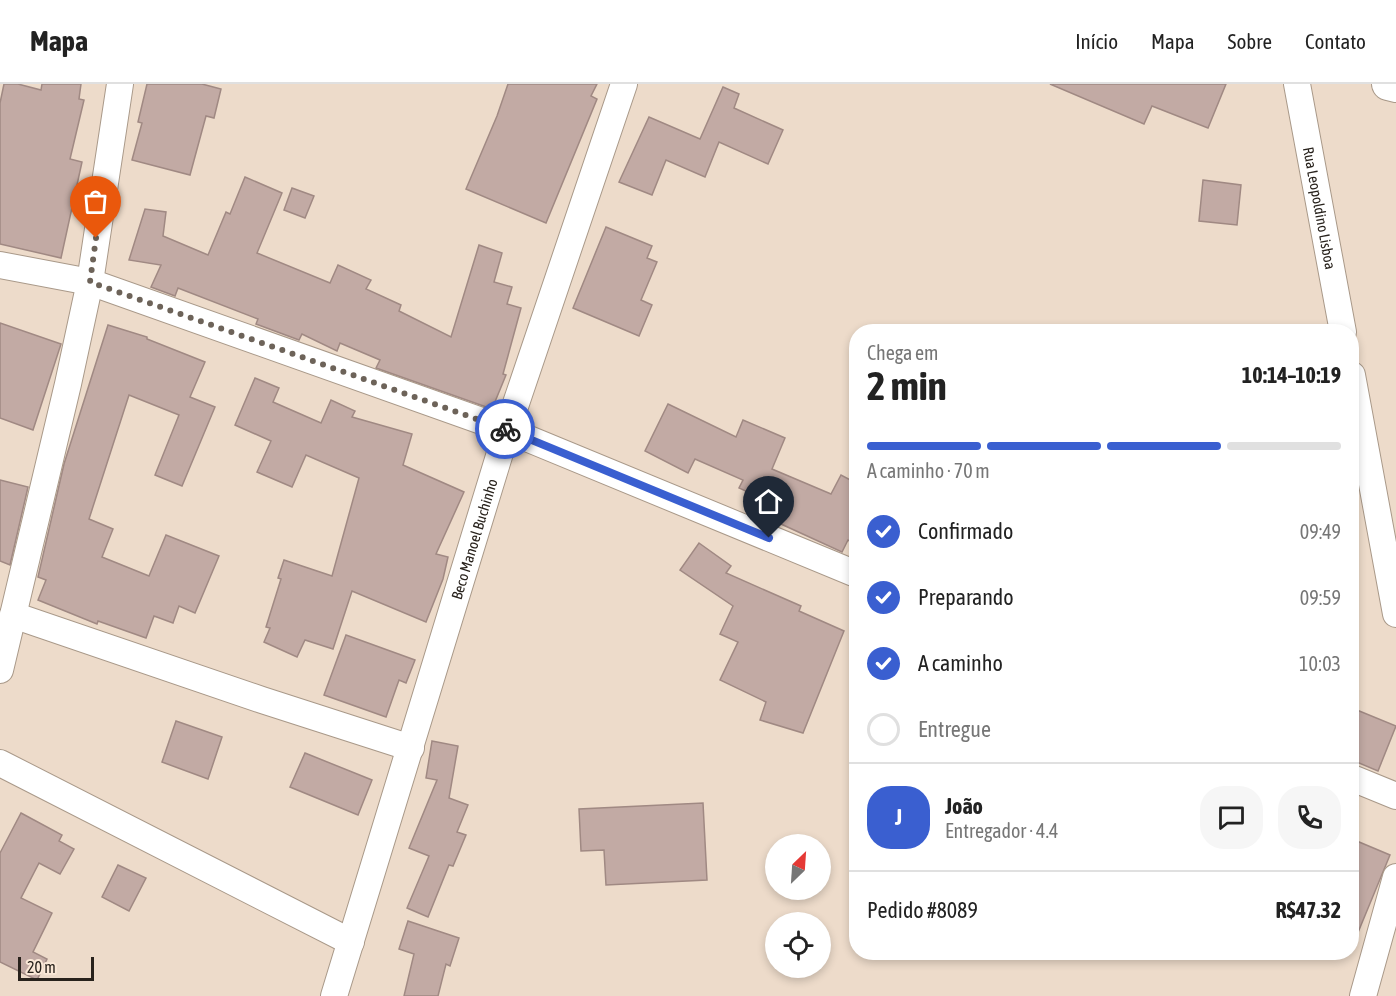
<!DOCTYPE html>
<html lang="pt">
<meta charset="utf-8">
<style>
body{margin:0;font-family:"Asap Condensed",sans-serif;background:#f6f6f6;color:#222;height:100vh;display:flex;flex-direction:column;font-size:22px;white-space:nowrap}
*{box-sizing:border-box;margin:0}
p{font-size:20px;color:#767676}
.icon{flex:none;width:33px;height:33px;fill:none;stroke:currentColor;stroke-width:2;stroke-linecap:round;stroke-linejoin:round}
.map{position:relative;flex:1;overflow:hidden}
.side{position:absolute;left:849px;top:240px;width:510px;height:636px;display:flex;flex-direction:column;background:#fff;border-radius:24px;box-shadow:0 3px 9px #0003}
.side>*{flex:none}
.needle{width:39px;rotate:25deg}
.fabs{position:absolute;left:765px;top:750px;display:grid;gap:12px}
.fabs a{display:grid;place-items:center;width:66px;height:66px;border-radius:50%;background:#fff;box-shadow:0 3px 9px #0003;font-size:30px}
.scale{position:absolute;left:18px;bottom:15px;width:76px;box-sizing:border-box;padding-left:6px;border:3px solid #28221c;border-top:0;font-size:16px;line-height:21px;white-space:nowrap;color:#28221c;-webkit-text-stroke:4px #fae8d7;paint-order:stroke}
.pin{position:absolute;display:grid;place-items:center;width:51px;height:51px;color:#fff;margin:-62px -26px;border-radius:50% 50% 50% 0;rotate:-45deg;box-shadow:0 0 6px #0007}
.pin .icon{rotate:45deg}
.courier{position:absolute;display:grid;place-items:center;width:60px;height:60px;margin:-30px;border:4px solid #3a5fd0;border-radius:50%;background:#fff;color:#222;box-shadow:0 2px 8px #0007}
.head em{font-style:normal;font-weight:700}
.head div{display:flex;flex-direction:column-reverse}
.head{display:flex;align-items:center;justify-content:space-between;height:102px;padding:0 18px}
h1{font-size:39px;font-weight:700;line-height:45px}
.bar{display:grid;grid-template-columns:repeat(4,1fr);gap:9px 6px;align-content:center;height:72px;padding:0 18px}
.bar i{height:8px;border-radius:4px;background:#e0e0e0}
.bar .on{background:#3a5fd0}
.bar p{grid-column:span 4}
.line{display:flex;align-items:center;gap:15px;padding:0 18px;border-top:2px solid #e0e0e0}
.line div{flex:1}
.round{display:grid;place-items:center;flex:none;width:63px;height:63px;border-radius:24px;background:#f6f6f6}
ol{padding:0 18px;list-style:none}
li{display:flex;align-items:center;gap:18px;height:66px}
li p{margin-inline-start:auto}
li .icon{padding:6px;border-radius:50%;background:#3a5fd0;color:#fff;stroke-width:4}
li:last-child{color:#767676}
li i{width:33px;height:33px;border:3px solid #e0e0e0;border-radius:50%}
header{display:flex;align-items:center;gap:36px;box-sizing:border-box;height:84px;padding:0 30px;background:#fff;border-bottom:2px solid #e0e0e0}
header strong{font-size:28px}
nav{display:flex;gap:33px;margin-inline-start:auto;font-size:21px}
.map>svg:first-child{display:block}
.building{fill:#c2aaa4;stroke:#a08983;stroke-width:1.5}
.lines{fill:none;stroke-linecap:round;stroke-linejoin:round}
.minor-casing{stroke:#a99989;stroke-width:28}
.tertiary-casing{stroke:#a99989;stroke-width:34}
.minor{stroke:#fff;stroke-width:26}
.tertiary{stroke:#fff;stroke-width:32}
.done{stroke:#6d6359;stroke-width:6;stroke-dasharray:0 10.8}
.route{stroke:#3a5fd0;stroke-width:8}
.labels{text-anchor:middle;dominant-baseline:central;stroke-width:4.5;stroke-linejoin:round;paint-order:stroke}
.street-label{font-size:15px;fill:#28221c;stroke:#fae8d7}
</style>
<header>
<strong>Mapa</strong>
<nav><a>Início</a><a>Mapa</a><a>Sobre</a><a>Contato</a></nav>
</header>
<div class="map">
<svg width="1396" height="912" viewBox="0 0 1396 912">
<rect width="100%" height="100%" fill="#eddbca"/>
<!-- building -->
<g class="building">
<polygon points="4,0 18,0 41,6 42,0 81,0 79,15 84,16 70,75 82,78 61,174 0,160 0,19"/>
<polygon points="147,0 202,0 221,5 214,34 206,32 190,91 132,76 142,39 138,38"/>
<polygon points="508,0 597,0 591,12 597,15 546,139 466,105 497,32"/>
<polygon points="1050,0 1226,0 1208,44 1152,22 1144,40"/>
<polygon points="723,3 739,10 734,24 783,46 768,80 719,58 705,93 666,76 652,111 619,98 649,33 700,55"/>
<polygon points="245,93 282,109 257,169 330,199 338,181 371,196 366,205 401,221 399,227 451,253 479,161 502,169 494,198 512,203 507,220 521,224 503,290 506,291 492,325 376,284 380,276 340,259 337,267 302,250 299,256 256,240 258,235 178,204 175,212 151,203 161,181 129,176 145,125 166,128 163,152 208,171 226,128 230,130"/>
<polygon points="1203,96 1241,101 1237,141 1199,137"/>
<polygon points="292,104 314,112 305,134 284,126"/>
<polygon points="606,143 652,162 647,174 657,178 641,216 652,221 639,252 573,224"/>
<polygon points="0,239 61,260 33,346 0,334"/>
<polygon points="108,241 147,253 147,255 205,278 190,313 215,323 182,402 155,391 179,331 129,311 89,435 113,445 102,473 149,492 166,451 219,472 195,529 179,522 173,539 154,532 146,554 98,537 97,540 38,516 46,496 38,493 64,380"/>
<polygon points="255,294 279,304 273,318 321,339 331,316 355,327 352,333 412,350 403,381 464,408 436,470 448,473 443,495 426,538 352,507 333,565 305,556 297,573 264,558 270,544 266,543 281,495 278,494 284,476 332,492 359,394 306,371 292,403 257,388 271,357 235,341"/>
<polygon points="668,320 736,353 743,336 785,354 772,385 831,410 841,391 856,399 856,461 848,456 842,468 781,440 787,426 739,404 743,396 695,375 688,389 645,367"/>
<polygon points="0,396 28,403 10,481 0,477"/>
<polygon points="699,459 731,482 726,489 801,522 799,527 844,547 803,649 760,636 766,618 720,596 738,558 720,550 733,522 680,486"/>
<polygon points="346,551 415,576 406,599 399,596 386,633 324,611"/>
<polygon points="1352,624 1396,642 1378,687 1352,676"/>
<polygon points="176,637 222,653 208,695 162,678"/>
<polygon points="432,657 458,662 449,714 468,721 457,748 466,751 453,782 449,781 428,833 407,824 429,772 409,764 437,696 426,694"/>
<polygon points="305,669 372,696 358,731 290,703"/>
<polygon points="703,719 707,796 606,801 604,766 581,767 579,725"/>
<polygon points="21,729 62,751 59,757 74,765 60,790 39,779 21,814 52,829 33,868 47,875 37,896 0,878 0,769"/>
<polygon points="1352,755 1390,771 1352,863"/>
<polygon points="118,781 146,794 129,827 102,813"/>
<polygon points="408,837 459,854 450,882 446,880 438,912 404,912 414,870 399,865"/>
</g>
<g class="lines">
<!-- minor casing -->
<g class="minor-casing">
<g id="minor">
<path id="s1" d="M1297,0L1343,248"/>
<polyline points="0,181 90,198 507,346 856,490"/>
<polyline points="1352,291 1396,530"/>
<polyline points="13,531 262,616 411,664"/>
<polyline points="0,586 68,300 90,198 120,0"/>
<polyline points="0,679 351,858"/>
<polyline points="1352,694 1396,712"/>
<path id="s2" d="M334,912L507,346L624,0"/>
<polyline points="1363,912 1396,793"/>
</g>
</g>
<!-- tertiary casing -->
<g class="tertiary-casing">
<polyline id="tertiary" points="1388,0 1396,2"/>
</g>
<!-- minor -->
<use href="#minor" class="minor"/>
<!-- tertiary -->
<use href="#tertiary" class="tertiary"/>
</g>
<g class="lines">
<!-- done -->
<polyline class="done" points="96,154 90,198 505,345"/>
<!-- route -->
<polyline class="route" points="505,345 769,454"/>
</g>
<g class="labels">
<!-- street labels -->
<g class="street-label">
<text stroke="none"><textPath href="#s1" startOffset="126">Rua Leopoldino Lisboa</textPath></text>
<text stroke="none"><textPath href="#s2" startOffset="478">Beco Manoel Buchinho</textPath></text>
</g>
</g>
</svg>
<div class="fabs">
<a><svg class="needle" viewBox="-14 -14 28 28"><path d="M0-13l5 13h-10z" fill="#e53935"/><path d="M0 13l5-13h-10z" fill="#767676"/></svg></a>
<a><svg class="icon" aria-label="locate" viewBox="0 0 24 24"><circle cx="12" cy="12" r="6"/><path d="M12 2v4M12 18v4M2 12h4M18 12h4"/></svg></a>
</div>
<div class="scale">20 m</div>
<div class="pin" style="left:96px;top:154px;background:#ea580c"><svg class="icon" aria-label="bag" viewBox="0 0 24 24"><path d="M5 8h14l-1 12H6zM9 8a3 3 0 0 1 6 0"/></svg></div>
<div class="pin" style="left:769px;top:454px;background:#1f2937"><svg class="icon" aria-label="home" viewBox="0 0 24 24"><path d="M3 11l9-7 9 7M6 9v11h12V9"/></svg></div>
<div class="courier" style="left:505px;top:345px"><svg class="icon" aria-label="bike" viewBox="0 0 24 24"><circle cx="6" cy="16" r="4"/><circle cx="18" cy="16" r="4"/><path d="M6 16l4-8h5l3 8M10 8l3 8H6M13 5h3"/></svg></div>
<section class="side">
<div class="head"><div><h1>2 min</h1><p>Chega em</p></div><em>10:14–10:19</em></div>
<div class="bar"><i class="on"></i><i class="on"></i><i class="on"></i><i></i><p>A caminho · 70 m</p></div>
<ol>
<li><svg class="icon" aria-label="check" viewBox="0 0 24 24"><path d="M5 12l5 5 9-10"/></svg>Confirmado<p>09:49</p></li>
<li><svg class="icon" aria-label="check" viewBox="0 0 24 24"><path d="M5 12l5 5 9-10"/></svg>Preparando<p>09:59</p></li>
<li><svg class="icon" aria-label="check" viewBox="0 0 24 24"><path d="M5 12l5 5 9-10"/></svg>A caminho<p>10:03</p></li>
<li><i></i>Entregue</li>
</ol>
<div class="line" style="height:108px"><b class="round" style="background:#3a5fd0;color:#fff">J</b><div><b>João</b><p>Entregador · 4.4</p></div><a class="round"><svg class="icon" aria-label="chat" viewBox="0 0 24 24"><path d="M4 5h16v11H9l-5 4z"/></svg></a><a class="round"><svg class="icon" aria-label="phone" viewBox="0 0 24 24"><path d="M5 4h4l2 5-3 2q2 4 5 5l2-3 5 2v4C11 20 4 13 5 4z"/></svg></a></div>
<div class="line" style="height:78px"><div>Pedido #8089</div><b>R$47.32</b></div>
</section>
</div>
